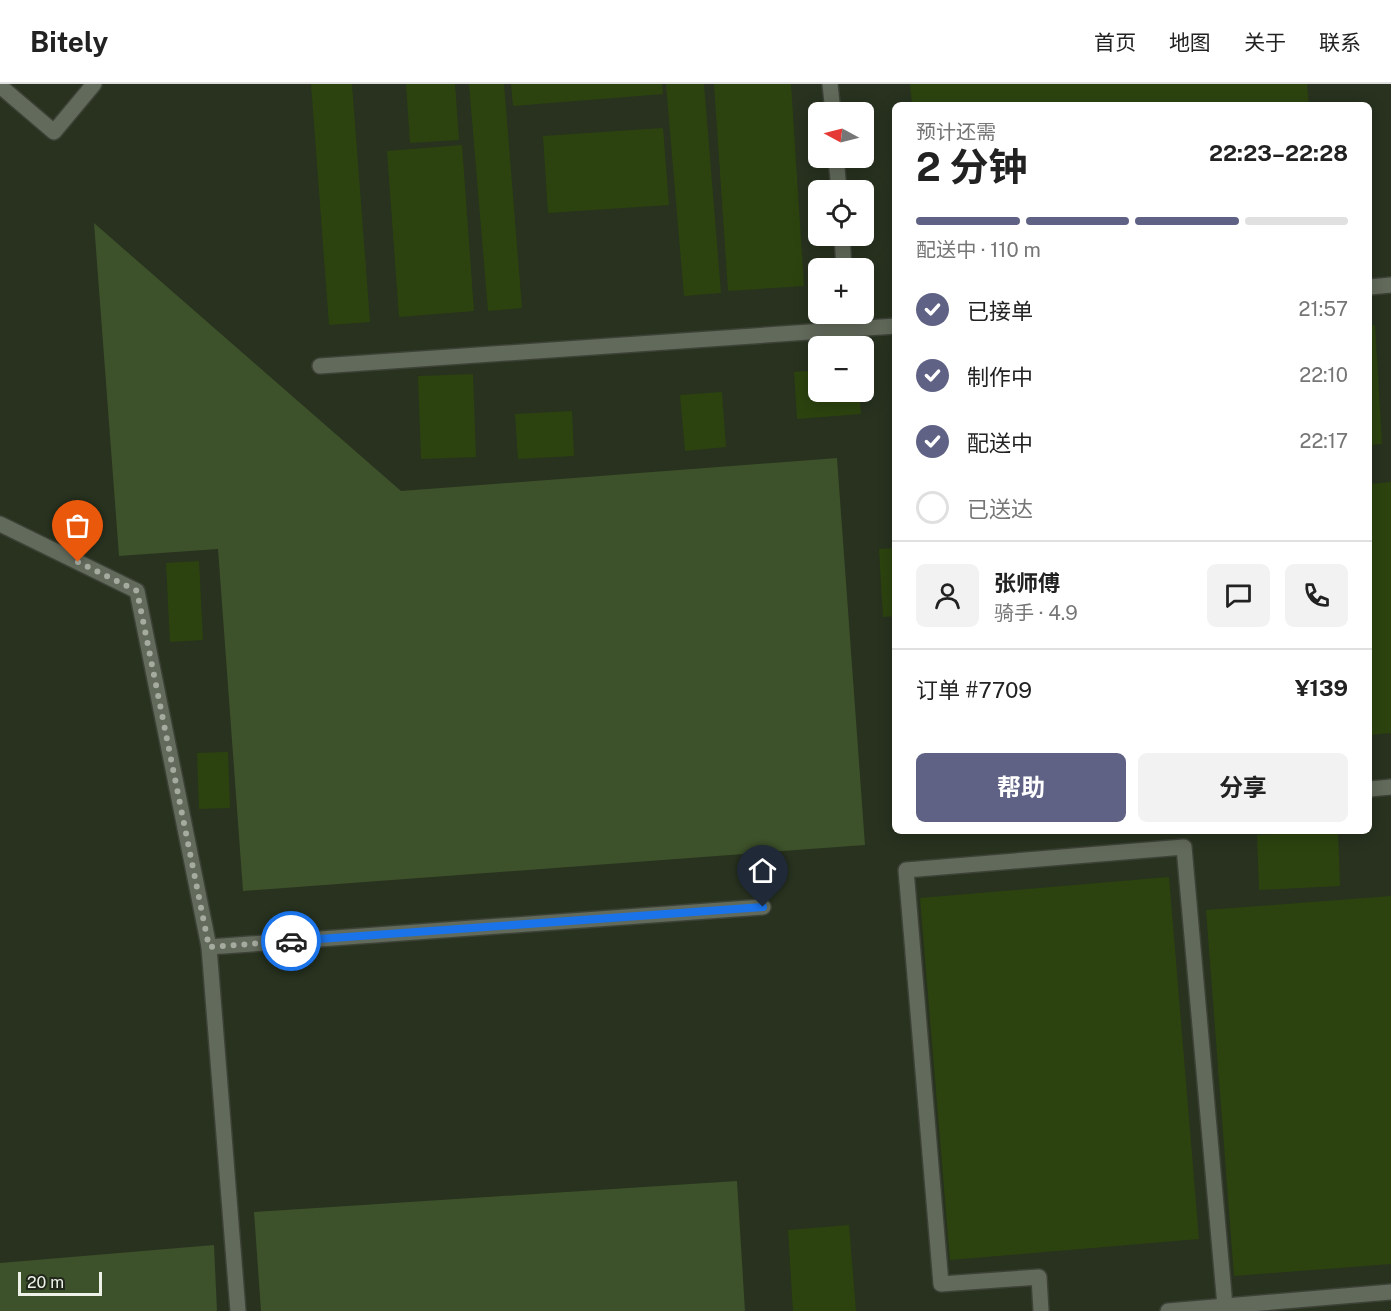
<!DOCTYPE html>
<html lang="zh">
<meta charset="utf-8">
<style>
body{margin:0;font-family:"Public Sans","Noto Sans SC",sans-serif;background:#f2f2f2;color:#222;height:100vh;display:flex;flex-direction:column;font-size:22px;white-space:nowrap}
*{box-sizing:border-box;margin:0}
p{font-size:20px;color:#767676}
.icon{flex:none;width:33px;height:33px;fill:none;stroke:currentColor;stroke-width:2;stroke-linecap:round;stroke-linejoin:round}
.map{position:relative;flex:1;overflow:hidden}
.drawer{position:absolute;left:892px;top:18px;width:480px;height:732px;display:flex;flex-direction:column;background:#fff;border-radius:9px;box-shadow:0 3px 15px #0003}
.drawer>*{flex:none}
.needle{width:39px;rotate:277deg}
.controls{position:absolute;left:808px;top:18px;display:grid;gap:12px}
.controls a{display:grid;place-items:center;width:66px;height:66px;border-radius:9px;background:#fff;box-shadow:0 3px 15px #0003;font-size:30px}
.scale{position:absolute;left:18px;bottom:15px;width:84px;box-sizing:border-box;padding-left:6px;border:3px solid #edf1e8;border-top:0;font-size:16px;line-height:21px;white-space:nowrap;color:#edf1e8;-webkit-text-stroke:4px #21281b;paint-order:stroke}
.pin{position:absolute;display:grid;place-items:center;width:51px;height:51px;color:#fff;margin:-62px -26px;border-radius:50% 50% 50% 0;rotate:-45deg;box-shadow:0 0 6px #0007}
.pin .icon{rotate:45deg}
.courier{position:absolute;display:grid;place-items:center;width:60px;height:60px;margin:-30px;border:4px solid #1a73e8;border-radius:50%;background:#fff;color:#222;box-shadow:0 2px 8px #0007}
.head em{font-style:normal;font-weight:700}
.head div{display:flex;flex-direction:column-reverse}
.head{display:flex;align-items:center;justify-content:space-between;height:102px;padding:0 24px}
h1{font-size:39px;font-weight:700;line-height:45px}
.bar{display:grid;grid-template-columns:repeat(4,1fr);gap:9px 6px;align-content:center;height:72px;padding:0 24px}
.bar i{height:8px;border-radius:4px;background:#e0e0e0}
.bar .on{background:#5f6284}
.bar p{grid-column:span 4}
.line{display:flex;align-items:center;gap:15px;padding:0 24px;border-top:2px solid #e0e0e0}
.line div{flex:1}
.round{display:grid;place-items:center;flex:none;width:63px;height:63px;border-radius:9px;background:#f2f2f2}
ol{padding:0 24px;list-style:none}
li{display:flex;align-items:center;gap:18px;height:66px}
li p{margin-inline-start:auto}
li .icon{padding:6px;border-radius:50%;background:#5f6284;color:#fff;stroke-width:4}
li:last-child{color:#767676}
li i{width:33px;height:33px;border:3px solid #e0e0e0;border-radius:50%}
.primary-button{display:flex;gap:12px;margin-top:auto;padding:12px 24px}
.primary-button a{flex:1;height:69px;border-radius:9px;background:#5f6284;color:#fff;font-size:24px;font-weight:700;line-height:69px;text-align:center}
.primary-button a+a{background:#f2f2f2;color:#222}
header{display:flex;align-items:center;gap:36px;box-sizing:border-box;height:84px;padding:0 30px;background:#fff;border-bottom:2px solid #e0e0e0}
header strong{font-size:28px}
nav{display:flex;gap:33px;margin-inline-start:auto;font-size:21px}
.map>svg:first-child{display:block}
.built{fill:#28321f;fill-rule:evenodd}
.green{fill:#3d512a}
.building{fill:#2c430f}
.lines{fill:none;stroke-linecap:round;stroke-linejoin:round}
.service-casing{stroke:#3d4237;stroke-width:18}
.service{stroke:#626a5b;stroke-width:15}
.done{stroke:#a6aba0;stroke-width:6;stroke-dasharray:0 10.8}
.route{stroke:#1a73e8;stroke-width:8}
</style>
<header>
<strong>Bitely</strong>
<nav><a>首页</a><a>地图</a><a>关于</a><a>联系</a></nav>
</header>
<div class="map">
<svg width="1391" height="1227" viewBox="0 0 1391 1227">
<rect width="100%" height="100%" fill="#21281b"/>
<!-- built -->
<path class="built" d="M0,0H1391V1227H0ZM896,21H1370V747H896ZM819,28H864V74H819ZM819,106H864V152H819ZM819,184H864V230H819ZM819,262H864V308H819Z"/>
<!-- green -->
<g class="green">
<polygon points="94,139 401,407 837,374 865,761 243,807 218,465 119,472"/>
<polygon points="737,1097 745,1227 261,1227 254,1128"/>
<polygon points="214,1161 217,1227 0,1227 0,1179"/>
</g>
<!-- building -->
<g class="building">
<polygon points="311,0 352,0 370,238 329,241"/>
<polygon points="406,0 455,0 459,56 410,59"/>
<polygon points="469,0 504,0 522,224 488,227"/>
<polygon points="511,0 662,0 663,10 513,22"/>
<polygon points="666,0 704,0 721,209 684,212"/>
<polygon points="714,0 791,0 804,202 728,207"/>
<polygon points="910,0 1307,0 1309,21 912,21"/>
<polygon points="663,44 669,121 548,129 543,52"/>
<polygon points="462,61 474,227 399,233 387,67"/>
<polygon points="1375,241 1382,360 1370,361 1370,242"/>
<polygon points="819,286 819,308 859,308 861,330 797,335 794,288"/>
<polygon points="473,290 476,373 421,375 418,292"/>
<polygon points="722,308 726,363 685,367 680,311"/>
<polygon points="572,327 574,372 518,375 515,330"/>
<polygon points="1391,398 1391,649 1370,651 1370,400"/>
<polygon points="896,464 896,532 883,533 879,465"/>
<polygon points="199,477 203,556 170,558 166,479"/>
<polygon points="228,668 230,724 199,725 197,669"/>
<polygon points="1338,747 1340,802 1259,806 1257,751"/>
<polygon points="1169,793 1199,1155 950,1176 920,814"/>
<polygon points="1391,812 1391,1180 1234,1192 1206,826"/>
<polygon points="849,1141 856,1227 793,1227 788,1146"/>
</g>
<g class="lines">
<!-- service casing -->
<g class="service-casing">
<g id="service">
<polyline points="830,0 833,28"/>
<polyline points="0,2 54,48 94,0"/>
<polyline points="836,74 839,106"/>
<polyline points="842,152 844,184"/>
<polyline points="1370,203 1391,201"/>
<polyline points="320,282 896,242"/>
<polyline points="0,440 137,507 209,863 238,1227"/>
<polyline points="1370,705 1391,703"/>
<polyline points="209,863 763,823"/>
<polyline points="1041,1227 1039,1193 941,1200 906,786 1184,763 1225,1222"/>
<polyline points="1168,1227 1391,1208"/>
</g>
</g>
<!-- service -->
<use href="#service" class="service"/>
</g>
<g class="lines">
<!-- done -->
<polyline class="done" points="78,478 137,507 209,863 291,857"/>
<!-- route -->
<polyline class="route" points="291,857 763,823"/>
</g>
</svg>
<div class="controls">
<a><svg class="needle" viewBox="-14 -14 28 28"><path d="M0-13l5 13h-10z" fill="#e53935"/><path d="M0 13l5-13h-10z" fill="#767676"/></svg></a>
<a><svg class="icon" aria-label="locate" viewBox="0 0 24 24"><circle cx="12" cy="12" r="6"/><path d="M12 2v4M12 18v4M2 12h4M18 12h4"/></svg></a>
<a>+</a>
<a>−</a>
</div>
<div class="scale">20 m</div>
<div class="pin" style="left:78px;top:478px;background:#ea580c"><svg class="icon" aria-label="bag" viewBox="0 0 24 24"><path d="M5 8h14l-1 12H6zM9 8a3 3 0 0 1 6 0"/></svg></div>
<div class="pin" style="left:763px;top:823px;background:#1f2937"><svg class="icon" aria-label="home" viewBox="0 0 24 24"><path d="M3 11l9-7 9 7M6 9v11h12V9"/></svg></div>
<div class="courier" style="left:291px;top:857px"><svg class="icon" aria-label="car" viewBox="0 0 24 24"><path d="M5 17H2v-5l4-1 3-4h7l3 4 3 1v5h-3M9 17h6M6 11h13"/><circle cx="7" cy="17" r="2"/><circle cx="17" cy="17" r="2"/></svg></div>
<section class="drawer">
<div class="head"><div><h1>2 分钟</h1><p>预计还需</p></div><em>22:23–22:28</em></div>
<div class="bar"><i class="on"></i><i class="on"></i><i class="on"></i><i></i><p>配送中 · 110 m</p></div>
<ol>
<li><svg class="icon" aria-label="check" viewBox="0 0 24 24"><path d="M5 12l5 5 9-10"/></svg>已接单<p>21:57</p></li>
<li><svg class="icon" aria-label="check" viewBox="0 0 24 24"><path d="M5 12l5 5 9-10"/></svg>制作中<p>22:10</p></li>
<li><svg class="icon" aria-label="check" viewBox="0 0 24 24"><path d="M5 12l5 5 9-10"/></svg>配送中<p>22:17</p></li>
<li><i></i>已送达</li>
</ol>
<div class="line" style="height:108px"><a class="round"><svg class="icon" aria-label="person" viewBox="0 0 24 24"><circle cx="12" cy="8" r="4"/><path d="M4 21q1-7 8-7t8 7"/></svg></a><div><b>张师傅</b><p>骑手 · 4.9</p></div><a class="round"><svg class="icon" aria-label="chat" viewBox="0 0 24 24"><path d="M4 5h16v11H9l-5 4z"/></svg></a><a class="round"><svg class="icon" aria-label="phone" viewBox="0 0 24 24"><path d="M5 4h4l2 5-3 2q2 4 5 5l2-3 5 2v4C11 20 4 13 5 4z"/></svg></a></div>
<div class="line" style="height:78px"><div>订单 #7709</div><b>¥139</b></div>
<div class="primary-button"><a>帮助</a><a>分享</a></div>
</section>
</div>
